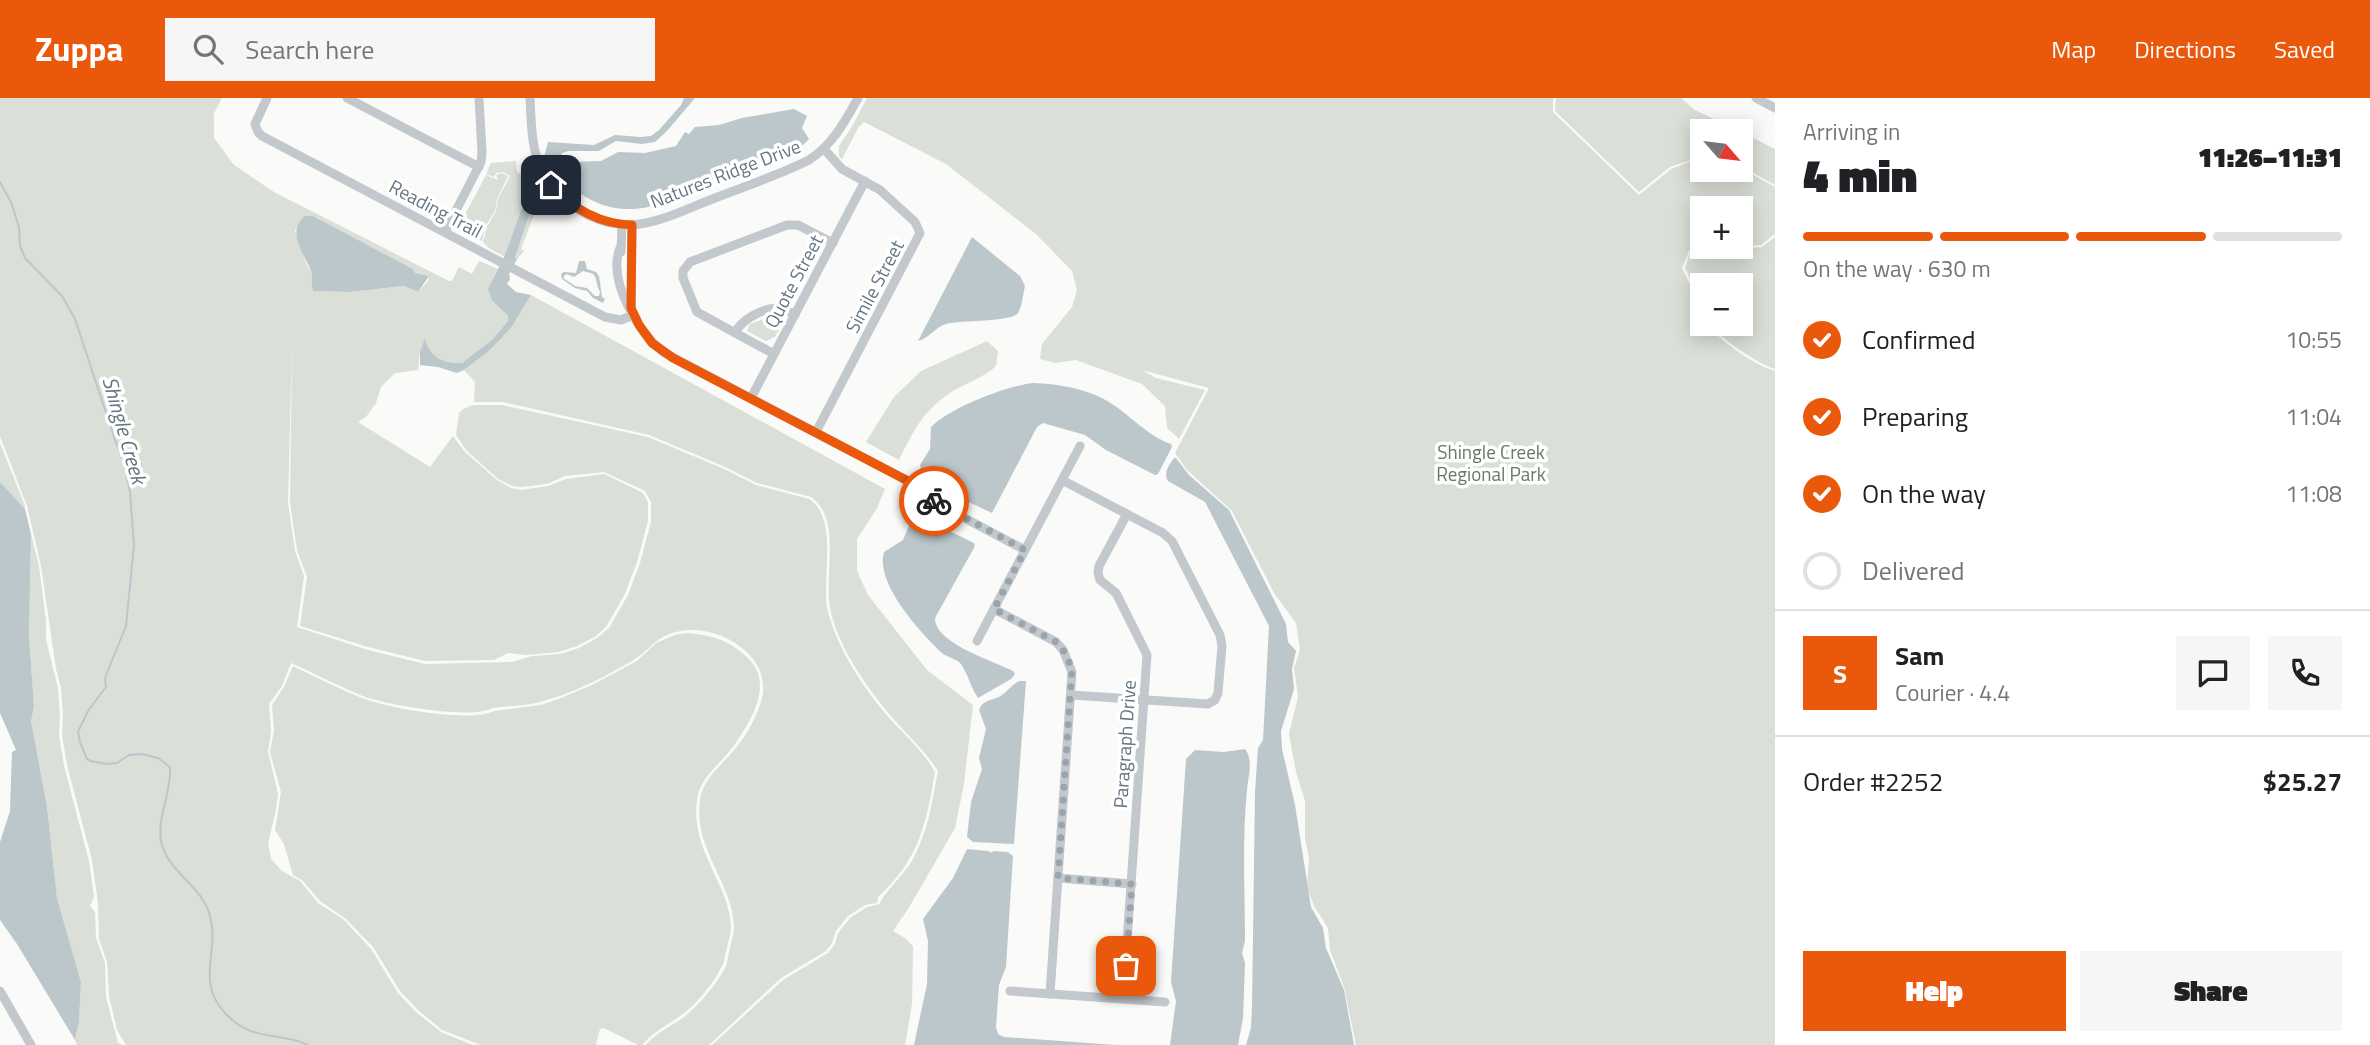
<!DOCTYPE html>
<meta charset="utf-8">
<style>
body{margin:0;font-family:"Titillium Web",sans-serif;background:#f6f6f6;color:#202124;height:100vh;display:flex;flex-direction:column;font-size:26px;white-space:nowrap}
*{box-sizing:border-box;margin:0}
p{font-size:23px;color:#757577}
.icon{flex:none;width:38px;height:38px;fill:none;stroke:currentColor;stroke-width:2;stroke-linecap:round;stroke-linejoin:round}
.map{position:relative;flex:1;overflow:hidden}
.details{display:flex;flex-direction:column;background:#fff;width:595px}
.details>*{flex:none}
.needle{width:46px;rotate:118deg}
.controls{position:absolute;left:1690px;top:21px;display:grid;gap:14px}
.controls a{display:grid;place-items:center;width:63px;height:63px;border-radius:0px;background:#fff;box-shadow:0 4px 18px #0003;font-size:35px}
.pin{position:absolute;display:grid;place-items:center;width:60px;height:60px;color:#fff;margin:-30px;border-radius:14px;box-shadow:0 4px 10px #0006}
.courier{position:absolute;display:grid;place-items:center;width:70px;height:70px;margin:-35px;border:5px solid #ea580c;border-radius:50%;background:#fff;color:#222;box-shadow:0 2px 9px #0007}
.summary em{font-style:normal;font-weight:800}
.summary div{display:flex;flex-direction:column-reverse}
.summary{display:flex;align-items:center;justify-content:space-between;height:119px;padding:0 28px}
h1{font-size:46px;font-weight:800;line-height:52px}
.bar{display:grid;grid-template-columns:repeat(4,1fr);gap:10px 7px;align-content:center;height:84px;padding:0 28px}
.bar i{height:9px;border-radius:5px;background:#e0e0e0}
.bar .on{background:#ea580c}
.bar p{grid-column:span 4}
.line{display:flex;align-items:center;gap:18px;padding:0 28px;border-top:2px solid #e0e0e0}
.line div{flex:1}
.round{display:grid;place-items:center;flex:none;width:74px;height:74px;border-radius:0px;background:#f6f6f6}
ol{padding:0 28px;list-style:none}
li{display:flex;align-items:center;gap:21px;height:77px}
li p{margin-inline-start:auto}
li .icon{padding:7px;border-radius:50%;background:#ea580c;color:#fff;stroke-width:4}
li:last-child{color:#757577}
li i{width:38px;height:38px;border:4px solid #e0e0e0;border-radius:50%}
.action{display:flex;gap:14px;margin-top:auto;padding:14px 28px}
.action a{flex:1;height:80px;border-radius:0px;background:#ea580c;color:#fff;font-size:28px;font-weight:800;line-height:80px;text-align:center}
.action a+a{background:#f6f6f6;color:#202124}
header{display:flex;align-items:center;gap:42px;box-sizing:border-box;height:98px;padding:0 35px;background:#ea580c;color:#fff}
header strong{font-size:33px}
nav{display:flex;gap:38px;margin-inline-start:auto;font-size:24px}
.search{width:490px;height:63px;background:#f6f6f6;display:flex;align-items:center;gap:18px;box-sizing:border-box;padding:0 24px;border-radius:0px;color:#757577;font-size:26px}
main{display:flex;flex:1;min-height:0}
.map>svg:first-child{display:block}
.green{fill:#dadfd7;fill-rule:evenodd}
.water{fill:#bbc7cb;fill-rule:evenodd}
.lines{fill:none;stroke-linecap:round;stroke-linejoin:round}
.stream{stroke:#bbc7cb;stroke-width:2}
.minor{stroke:#c3c8cc;stroke-width:9}
.done{stroke:#99a4ac;stroke-width:7;stroke-dasharray:0 12.6}
.route{stroke:#ea580c;stroke-width:9}
.labels{text-anchor:middle;dominant-baseline:central;stroke-width:7;stroke-linejoin:round;paint-order:stroke}
.street-label{font-size:19px;fill:#657683;stroke:#fff}
.park-label{font-size:19px;fill:#687a64;stroke:#fff}
.water-label{font-size:21px;font-style:italic;fill:#60757c;stroke:#fff}
</style>
<header>
<strong>Zuppa</strong>
<div class="search"><svg class="icon" aria-label="search" viewBox="0 0 24 24"><circle cx="10" cy="10" r="6"/><path d="M15 15l6 6"/></svg>Search here</div>
<nav><a>Map</a><a>Directions</a><a>Saved</a></nav>
</header>
<main>
<div class="map">
<svg width="1775" height="947" viewBox="0 0 1775 947">
<rect width="100%" height="100%" fill="#fafaf8"/>
<!-- green -->
<g class="green">
<path d="M0,0H222L212,19L214,17V40L234,67L274,94L449,183H452L459,169L472,176L479,163L498,171C483,197 493,200 509,220L508,223L493,241L462,265C446,266 429,259 425,242L420,254L418,272L395,275L381,289L376,305L366,319L358,324L430,369L453,338L464,353L497,382L511,390L521,392L548,388L566,381L604,376L643,395L648,404V423L637,464L625,496L606,529L596,538L577,548L559,554L526,557L508,555L494,562L425,563L368,549L300,528L307,479L297,452L290,405L292,246L288,405L295,453L304,478L297,529L368,552L425,566L512,564L532,558L560,556L579,550L597,540L609,530L628,497L640,465L651,424V404L645,393L604,374L565,378L547,386L522,389L512,388L498,381L466,352L456,337L459,315L463,311L473,307H502L648,339L722,370L756,387L809,401C840,421 820,481 828,514C838,552 864,591 890,621C906,638 923,653 935,674C926,727 919,761 878,799L877,805L865,807L848,818L836,833L832,845L826,853L781,880L709,947H646C656,934 671,929 684,919C699,907 716,887 725,870C728,864 728,856 730,850C731,843 734,836 734,829C733,785 693,751 700,702C703,680 722,667 735,651C747,637 761,612 763,594C767,552 712,524 676,534C655,539 649,553 632,563C604,579 572,596 540,604C525,608 509,608 493,610C471,622 390,607 365,599C340,589 316,576 291,565L282,588L269,606L271,633L268,654L278,695L276,712L268,745L271,761L282,773L300,783L318,805L344,822L371,851L398,895L416,914L441,934L473,947H126L117,932L109,898L107,864L99,841L98,805L92,762L67,667L62,637L63,619L61,590L56,571L41,468L27,408L0,338ZM313,118L413,171L415,175L429,178L428,183L418,194L404,188L350,194L313,193L311,174L305,162L295,133L300,122Z"/>
<path d="M867,0H1553V14L1639,97L1671,71L1700,60H1703V72L1741,70L1775,89V136L1761,147L1741,148V110H1703V149H1738L1689,153L1682,170L1703,213V226H1709C1717,243 1757,268 1775,273V947H1356L1344,889L1330,852L1328,830L1314,808L1307,789L1309,760L1305,741V703L1296,674L1289,636L1298,599L1294,570L1300,552L1296,525L1274,495L1232,413L1187,372L1175,355L1209,290L1142,272L1156,280L1205,292L1179,341L1167,330L1165,308L1142,286L1076,262L1055,265L1040,261L1042,246L1072,209L1077,192L1072,173L1036,136L946,66L864,24L858,30L842,61L839,58V48L853,27Z"/>
<polygon points="1556,0 1681,0 1695,12 1739,33 1703,33 1703,58 1670,69 1639,94 1555,13"/>
<polygon points="1741,34 1775,51 1775,87 1741,68"/>
<polygon points="516,63 517,74 533,84 505,159 490,151 483,144 487,129 496,113 498,101 510,78 503,74 496,75 494,79 486,76 491,65"/>
<polygon points="502,75 508,78 497,101 495,113 486,127 482,143 462,133 460,126 486,77 498,82 496,77"/>
<path d="M543,93V102L537,109L521,151L524,153L517,161L515,159C520,141 527,105 543,93Z"/>
<path d="M1775,139V271C1759,266 1719,241 1712,226H1741V187H1703V207L1685,170L1690,155L1762,149Z"/>
<path d="M531,197L885,391L876,412L857,441V473L868,497L927,572L973,607L964,686L955,730L908,811L893,833L905,840L913,848L912,906L905,947H712L783,882L828,855L835,846L838,835L850,820L867,809L880,806C881,798 906,774 912,763C928,734 932,705 938,673C925,652 906,636 890,617C866,588 837,547 830,510C824,476 842,420 811,399L757,385L723,368L649,337L503,304H474L475,284L464,272L489,253L511,230Z"/>
<polygon points="777,216 786,219 775,239 766,243 747,233 750,226"/>
<path d="M987,243L998,253L996,268C983,280 968,284 953,293C923,312 914,332 899,362L866,344L894,299L921,273Z"/>
<polygon points="0,345 25,408 25,411 0,384"/>
<polygon points="31,436 39,468 46,523 46,542 58,590 60,619 59,637 64,668 89,763 94,799 90,808 95,814 96,840 105,865 106,899 118,945 122,947 77,947 75,942 79,924 81,884 57,800 47,708 31,623 34,609 29,537"/>
<path d="M686,535C712,537 729,542 748,560C774,585 752,621 735,646C723,665 700,677 697,702C690,753 730,786 731,829C731,836 728,843 727,850C725,856 725,864 721,870C712,887 696,907 680,918C666,928 653,934 642,947H638L604,930L600,931L596,947H481L442,932L418,912L400,893L373,849L346,821L320,803L302,782L293,777L284,746L275,732L281,694L270,654L274,633L272,607L284,589L293,568C316,579 339,591 362,600C387,610 470,625 494,613L541,607L561,600L592,587L637,563L656,545L675,537Z"/>
</g>
<!-- water -->
<g class="water">
<path d="M684,0H695L667,33L655,44L642,46L616,43L599,53H568L562,55L546,88L534,102L515,159L517,161L509,176L510,181L507,186L516,194L531,197L511,230L489,253L464,272L457,275L438,269L420,267V254L425,240C429,259 444,266 462,265L493,241L508,223V218L492,202L488,191L505,157L530,88L542,67L548,44L594,47L615,37L641,39L651,38L659,32L681,7Z"/>
<path d="M794,11L807,18L802,30L809,41L801,49L648,109C616,116 584,105 563,79L566,68L570,64L601,63L618,54L645,55L676,48L685,34L689,36L695,29L719,27L742,20Z"/>
<path d="M305,118H313L413,171L415,175L429,178L418,194L404,188L350,194L313,193C311,186 313,177 310,170C303,155 286,132 305,118Z"/>
<path d="M972,139L1020,178L1025,188C1023,196 1022,209 1018,215C1012,224 960,222 946,226C935,229 930,240 918,243Z"/>
<path d="M579,163H585L587,171L596,174L599,178L602,199L605,201L603,205L593,200L587,193L575,190L562,181L561,176L564,174L576,175ZM583,173C598,177 594,176 598,189C600,197 601,190 599,198H595L587,190L575,188L563,180L566,176L574,179Z"/>
<path d="M1033,285C1059,286 1090,291 1112,306C1132,319 1148,338 1171,346L1172,349L1158,376L1155,377L1106,352L1085,337L1043,325L1037,329L992,415L960,400L953,394L949,395L921,371L920,367L930,351L931,329C950,310 1006,288 1033,285Z"/>
<path d="M1174,360H1176L1189,377L1229,412L1286,526L1288,544L1296,553L1292,571L1294,591L1281,633L1282,651L1295,707L1311,809L1323,830L1326,850L1344,892L1354,947H1246L1251,930L1252,908L1255,694L1258,650L1263,642L1269,528L1205,404L1168,383C1163,375 1169,367 1174,360Z"/>
<polygon points="0,384 25,411 31,436 29,537 34,609 31,623 47,708 57,800 81,884 79,924 75,942 17,846 0,822 0,744 10,713 12,654 16,652 0,615"/>
<path d="M916,412L937,427L974,445L975,448L935,520C934,545 994,563 1013,573L1015,576L1011,581L978,600C971,590 968,576 961,566C956,560 948,560 942,555C921,535 875,486 884,454L903,442Z"/>
<path d="M1019,583H1026L1014,746L973,744L967,739L971,704L982,671L979,660L986,631L979,612C983,602 990,603 999,599C1006,595 1012,587 1019,583Z"/>
<path d="M1245,651C1254,662 1248,678 1247,692C1242,742 1245,794 1245,843L1242,855L1245,865L1243,920L1238,947H1170L1176,903L1171,884L1186,661L1195,652L1224,654Z"/>
<polygon points="967,751 988,753 992,755 993,753 1008,754 1013,758 1006,869 999,887 996,929 998,936 1004,939 1116,947 914,947 927,886 928,843 923,821 953,780"/>
</g>
<g class="lines">
<!-- stream -->
<path class="stream" d="M0,84L11,104L19,129L20,148L25,160L62,198L75,221L115,342L124,363L130,394L134,447L126,528L105,580L106,589L88,613L78,634L80,644L87,661L91,663L106,666L117,665L129,657L142,656L158,660L170,669C172,694 157,718 161,743C167,774 202,787 210,818C220,853 195,883 225,915C253,945 278,933 308,947"/>
<!-- minor -->
<g class="minor">
<polyline points="267,0 255,26 258,34 262,38 605,219 621,222 633,217"/>
<polyline points="347,0 479,69"/>
<path d="M530,0C531,18 531,36 535,53C546,97 593,133 640,126C666,122 691,109 715,100C746,88 779,77 809,62C833,46 844,25 858,0"/>
<polyline points="1756,0 1775,10"/>
<polyline points="445,134 481,64 482,54 479,0"/>
<path d="M620,150C607,183 638,233 663,254L908,383L940,407L1025,452"/>
<polyline points="621,154 622,126"/>
<polyline points="631,210 632,127"/>
<path d="M735,235C741,222 764,209 779,210C784,210 790,214 795,217"/>
<polyline points="774,256 697,214 683,180 683,173 690,164 787,127 798,127 833,145"/>
<polyline points="751,300 865,83"/>
<polyline points="816,334 920,135 915,124 880,92 842,71 824,51"/>
<polyline points="1062,382 1163,435 1172,443 1220,537 1222,548 1218,595 1215,602 1208,606 1071,597"/>
<polyline points="994,511 1056,544 1063,552 1072,574 1050,896"/>
<polyline points="977,543 1080,348"/>
<polyline points="1058,780 1132,786"/>
<polyline points="0,893 31,947"/>
<polyline points="1010,893 1165,904"/>
<polyline points="1123,901 1147,557 1116,495 1100,482 1098,475 1099,468 1127,416"/>
</g>
</g>
<g class="lines">
<!-- done -->
<polyline class="done" points="934,403 1025,452 994,511 1056,544 1063,552 1072,570 1058,780 1132,786 1126,868"/>
<!-- route -->
<path class="route" d="M551,87C573,111 599,126 632,127L631,210L639,227L652,245L673,260L908,383L934,403"/>
</g>
<g class="labels">
<!-- street labels -->
<g class="street-label">
<text transform="translate(725 75) rotate(-21)">Natures Ridge Drive</text>
<text transform="translate(436 110) rotate(28)">Reading Trail</text>
<text transform="translate(793 183) rotate(-62)">Quote Street</text>
<text transform="translate(874 188) rotate(-62)">Simile Street</text>
<text transform="translate(1124 646) rotate(-86)">Paragraph Drive</text>
</g>
<!-- park labels -->
<g class="park-label">
<text x="1491" y="353">Shingle Creek<tspan x="1491" dy="22">Regional Park</tspan></text>
</g>
<!-- water labels -->
<g class="water-label">
<text transform="translate(125 332) rotate(74)">Shingle Creek</text>
</g>
</g>
</svg>
<div class="controls">
<a><svg class="needle" viewBox="-14 -14 28 28"><path d="M0-13l5 13h-10z" fill="#e53935"/><path d="M0 13l5-13h-10z" fill="#757577"/></svg></a>
<a>+</a>
<a>−</a>
</div>
<div class="pin" style="left:1126px;top:868px;background:#ea580c"><svg class="icon" aria-label="bag" viewBox="0 0 24 24"><path d="M5 8h14l-1 12H6zM9 8a3 3 0 0 1 6 0"/></svg></div>
<div class="pin" style="left:551px;top:87px;background:#1f2937"><svg class="icon" aria-label="home" viewBox="0 0 24 24"><path d="M3 11l9-7 9 7M6 9v11h12V9"/></svg></div>
<div class="courier" style="left:934px;top:403px"><svg class="icon" aria-label="bike" viewBox="0 0 24 24"><circle cx="6" cy="16" r="4"/><circle cx="18" cy="16" r="4"/><path d="M6 16l4-8h5l3 8M10 8l3 8H6M13 5h3"/></svg></div>
</div>
<section class="details">
<div class="summary"><div><h1>4 min</h1><p>Arriving in</p></div><em>11:26–11:31</em></div>
<div class="bar"><i class="on"></i><i class="on"></i><i class="on"></i><i></i><p>On the way · 630 m</p></div>
<ol>
<li><svg class="icon" aria-label="check" viewBox="0 0 24 24"><path d="M5 12l5 5 9-10"/></svg>Confirmed<p>10:55</p></li>
<li><svg class="icon" aria-label="check" viewBox="0 0 24 24"><path d="M5 12l5 5 9-10"/></svg>Preparing<p>11:04</p></li>
<li><svg class="icon" aria-label="check" viewBox="0 0 24 24"><path d="M5 12l5 5 9-10"/></svg>On the way<p>11:08</p></li>
<li><i></i>Delivered</li>
</ol>
<div class="line" style="height:126px"><b class="round" style="background:#ea580c;color:#fff">S</b><div><b>Sam</b><p>Courier · 4.4</p></div><a class="round"><svg class="icon" aria-label="chat" viewBox="0 0 24 24"><path d="M4 5h16v11H9l-5 4z"/></svg></a><a class="round"><svg class="icon" aria-label="phone" viewBox="0 0 24 24"><path d="M5 4h4l2 5-3 2q2 4 5 5l2-3 5 2v4C11 20 4 13 5 4z"/></svg></a></div>
<div class="line" style="height:91px"><div>Order #2252</div><b>$25.27</b></div>
<div class="action"><a>Help</a><a>Share</a></div>
</section>
</main>
